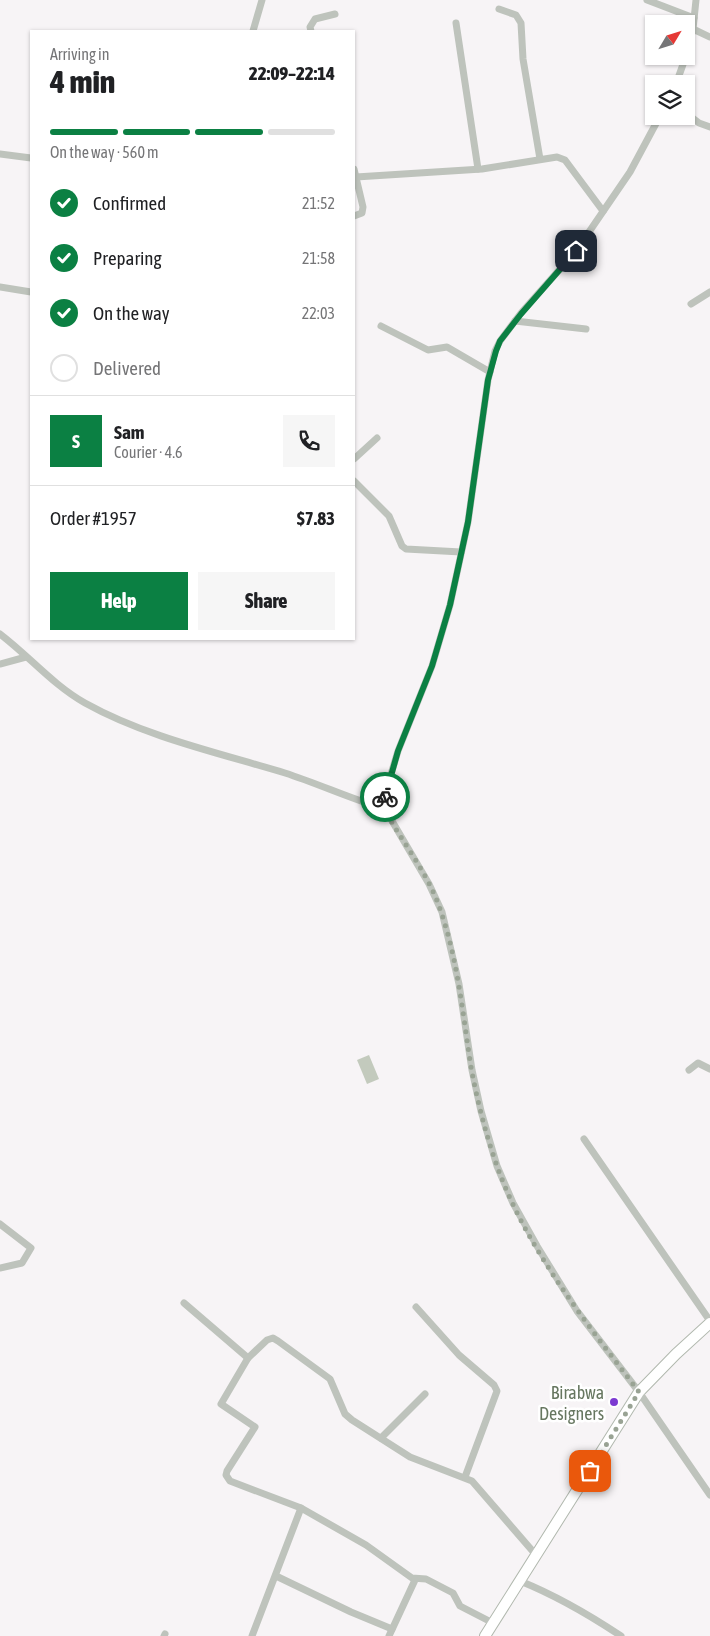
<!DOCTYPE html>
<meta charset="utf-8">
<style>
body{margin:0;font-family:"Asap Condensed",sans-serif;background:#f6f6f6;color:#202124;height:100vh;display:flex;flex-direction:column;font-size:19px;white-space:nowrap}
*{box-sizing:border-box;margin:0}
p{font-size:16px;color:#757577}
.icon{flex:none;width:28px;height:28px;fill:none;stroke:currentColor;stroke-width:2;stroke-linecap:round;stroke-linejoin:round}
.map{position:relative;flex:1;overflow:hidden}
.panel{position:absolute;left:30px;top:30px;width:325px;height:610px;display:flex;flex-direction:column;background:#fff;border-radius:0px;box-shadow:0 1px 4px #0004}
.panel>*{flex:none}
.needle{width:32px;rotate:52deg}
.tools{position:absolute;left:645px;top:15px;display:grid;gap:10px}
.tools a{display:grid;place-items:center;width:50px;height:50px;border-radius:0px;background:#fff;box-shadow:0 1px 4px #0004;font-size:25px}
.pin{position:absolute;display:grid;place-items:center;width:42px;height:42px;color:#fff;margin:-21px;border-radius:10px;box-shadow:0 2px 8px #0006}
.courier{position:absolute;display:grid;place-items:center;width:50px;height:50px;margin:-25px;border:4px solid #0b8043;border-radius:50%;background:#fff;color:#222;box-shadow:0 1px 6px #0007}
.headline em{font-style:normal;font-weight:800}
.headline div{display:flex;flex-direction:column-reverse}
.headline{display:flex;align-items:center;justify-content:space-between;height:85px;padding:0 20px}
h1{font-size:32px;font-weight:800;line-height:38px}
.bar{display:grid;grid-template-columns:repeat(4,1fr);gap:8px 5px;align-content:center;height:60px;padding:0 20px}
.bar i{height:6px;border-radius:4px;background:#e0e0e0}
.bar .selected{background:#0b8043}
.bar p{grid-column:span 4}
.line{display:flex;align-items:center;gap:12px;padding:0 20px;border-top:1px solid #e0e0e0}
.line div{flex:1}
.round{display:grid;place-items:center;flex:none;width:52px;height:52px;border-radius:0px;background:#f6f6f6}
ol{padding:0 20px;list-style:none}
li{display:flex;align-items:center;gap:15px;height:55px}
li p{margin-inline-start:auto}
li .icon{padding:5px;border-radius:50%;background:#0b8043;color:#fff;stroke-width:4}
li:last-child{color:#757577}
li i{width:28px;height:28px;border:2px solid #e0e0e0;border-radius:50%}
.primary-button{display:flex;gap:10px;margin-top:auto;padding:10px 20px}
.primary-button a{flex:1;height:58px;border-radius:0px;background:#0b8043;color:#fff;font-size:20px;font-weight:800;line-height:58px;text-align:center}
.primary-button a+a{background:#f6f6f6;color:#202124}
.map>svg:first-child{display:block}
.water{fill:#c3cabd}
.lines{fill:none;stroke-linecap:round;stroke-linejoin:round}
.secondary-casing{stroke:#b1b8ae;stroke-width:12}
.street{stroke:#bec3bc;stroke-width:7}
.secondary{stroke:#fff;stroke-width:10}
.done{stroke:#99a394;stroke-width:5;stroke-dasharray:0 9}
.route{stroke:#0b8043;stroke-width:6}
.poi-dot{fill:#7c3ad1;stroke:#fff;stroke-width:2}
.labels{text-anchor:middle;dominant-baseline:central;stroke-width:5;stroke-linejoin:round;paint-order:stroke}
.poi-label{font-size:18px;fill:#677760;stroke:#fff;text-anchor:end}
</style>
<div class="map">
<svg width="710" height="1636" viewBox="0 0 710 1636">
<rect width="100%" height="100%" fill="#f7f4f6"/>
<!-- water -->
<polygon class="water" points="369,1055 379,1079 367,1084 357,1060"/>
<g class="lines">
<!-- secondary casing -->
<g class="secondary-casing">
<polyline id="secondary" points="485,1636 639,1392 676,1354 710,1323"/>
</g>
<!-- street -->
<g class="street">
<polyline points="647,0 694,18"/>
<polyline points="499,9 516,15 521,23 523,59 540,159"/>
<polyline points="456,23 478,169"/>
<polyline points="693,29 710,37"/>
<polyline points="253,31 262,0"/>
<polyline points="311,31 310,27 315,19 335,14"/>
<polyline points="686,55 693,29 696,0"/>
<polyline points="676,84 686,56"/>
<polyline points="686,113 699,123 710,127"/>
<polyline points="660,116 630,172 576,251 521,313 500,341 495,351 488,380 468,522 450,605 432,666 398,751 388,784 385,809 429,884 442,912 459,984 472,1070 481,1111 497,1166 513,1203 537,1246 577,1311 639,1392 710,1495"/>
<polyline points="0,154 31,158"/>
<polyline points="354,169 363,207 362,213 354,216"/>
<polyline points="356,177 482,169 557,157 565,160 603,211"/>
<polyline points="0,287 31,292"/>
<polyline points="691,304 710,292"/>
<polyline points="515,321 586,329"/>
<polyline points="381,326 428,350 447,347 490,372"/>
<polyline points="354,459 377,438"/>
<polyline points="354,481 389,516 402,546 406,549 461,552"/>
<path d="M0,634C29,656 53,685 85,703C146,737 219,753 285,773C319,784 351,799 385,809"/>
<polyline points="0,664 26,657"/>
<polyline points="689,1070 698,1063 710,1069"/>
<polyline points="584,1139 710,1321"/>
<polyline points="0,1224 31,1248 22,1263 0,1268"/>
<polyline points="184,1303 248,1358 267,1340 273,1338 278,1341 330,1379 345,1414 352,1420 410,1457 472,1481 536,1555"/>
<polyline points="416,1307 459,1355 494,1385 497,1391 465,1477"/>
<polyline points="248,1358 221,1404 255,1427 227,1471 226,1475 230,1481 301,1508 366,1545 412,1578 426,1579 453,1593 460,1606 493,1623"/>
<polyline points="381,1438 425,1394"/>
<polyline points="276,1576 351,1612 392,1629"/>
<path d="M520,1581C557,1596 588,1614 621,1636"/>
<polyline points="164,1636 165,1634"/>
<polyline points="252,1636 301,1508"/>
<polyline points="389,1636 415,1580"/>
</g>
<!-- secondary -->
<use href="#secondary" class="secondary"/>
</g>
<g class="lines">
<!-- done -->
<path class="done" d="M385,797V810C403,844 429,874 441,912C458,961 463,1016 471,1067C477,1100 486,1135 497,1166C527,1250 586,1322 639,1392L590,1471"/>
<!-- route -->
<polyline class="route" points="385,797 398,751 432,666 450,605 468,522 488,380 496,351 500,341 521,314 576,251"/>
</g>
<!-- markers -->
<circle class="poi-dot" cx="614" cy="1402" r="5"/>
<g class="labels">
<!-- poi labels -->
<g class="poi-label">
<text x="604" y="1392">Birabwa<tspan x="604" dy="21">Designers</tspan></text>
</g>
</g>
</svg>
<div class="tools">
<a><svg class="needle" viewBox="-14 -14 28 28"><path d="M0-13l5 13h-10z" fill="#e53935"/><path d="M0 13l5-13h-10z" fill="#757577"/></svg></a>
<a><svg class="icon" aria-label="layers" viewBox="0 0 24 24"><path d="M12 4l9 5-9 5-9-5zM3 14l9 5 9-5"/></svg></a>
</div>
<div class="pin" style="left:590px;top:1471px;background:#ea580c"><svg class="icon" aria-label="bag" viewBox="0 0 24 24"><path d="M5 8h14l-1 12H6zM9 8a3 3 0 0 1 6 0"/></svg></div>
<div class="pin" style="left:576px;top:251px;background:#1f2937"><svg class="icon" aria-label="home" viewBox="0 0 24 24"><path d="M3 11l9-7 9 7M6 9v11h12V9"/></svg></div>
<div class="courier" style="left:385px;top:797px"><svg class="icon" aria-label="bike" viewBox="0 0 24 24"><circle cx="6" cy="16" r="4"/><circle cx="18" cy="16" r="4"/><path d="M6 16l4-8h5l3 8M10 8l3 8H6M13 5h3"/></svg></div>
<section class="panel">
<div class="headline"><div><h1>4 min</h1><p>Arriving in</p></div><em>22:09–22:14</em></div>
<div class="bar"><i class="selected"></i><i class="selected"></i><i class="selected"></i><i></i><p>On the way · 560 m</p></div>
<ol>
<li><svg class="icon" aria-label="check" viewBox="0 0 24 24"><path d="M5 12l5 5 9-10"/></svg>Confirmed<p>21:52</p></li>
<li><svg class="icon" aria-label="check" viewBox="0 0 24 24"><path d="M5 12l5 5 9-10"/></svg>Preparing<p>21:58</p></li>
<li><svg class="icon" aria-label="check" viewBox="0 0 24 24"><path d="M5 12l5 5 9-10"/></svg>On the way<p>22:03</p></li>
<li><i></i>Delivered</li>
</ol>
<div class="line" style="height:90px"><b class="round" style="background:#0b8043;color:#fff">S</b><div><b>Sam</b><p>Courier · 4.6</p></div><a class="round"><svg class="icon" aria-label="phone" viewBox="0 0 24 24"><path d="M5 4h4l2 5-3 2q2 4 5 5l2-3 5 2v4C11 20 4 13 5 4z"/></svg></a></div>
<div class="line" style="height:65px"><div>Order #1957</div><b>$7.83</b></div>
<div class="primary-button"><a>Help</a><a>Share</a></div>
</section>
</div>
